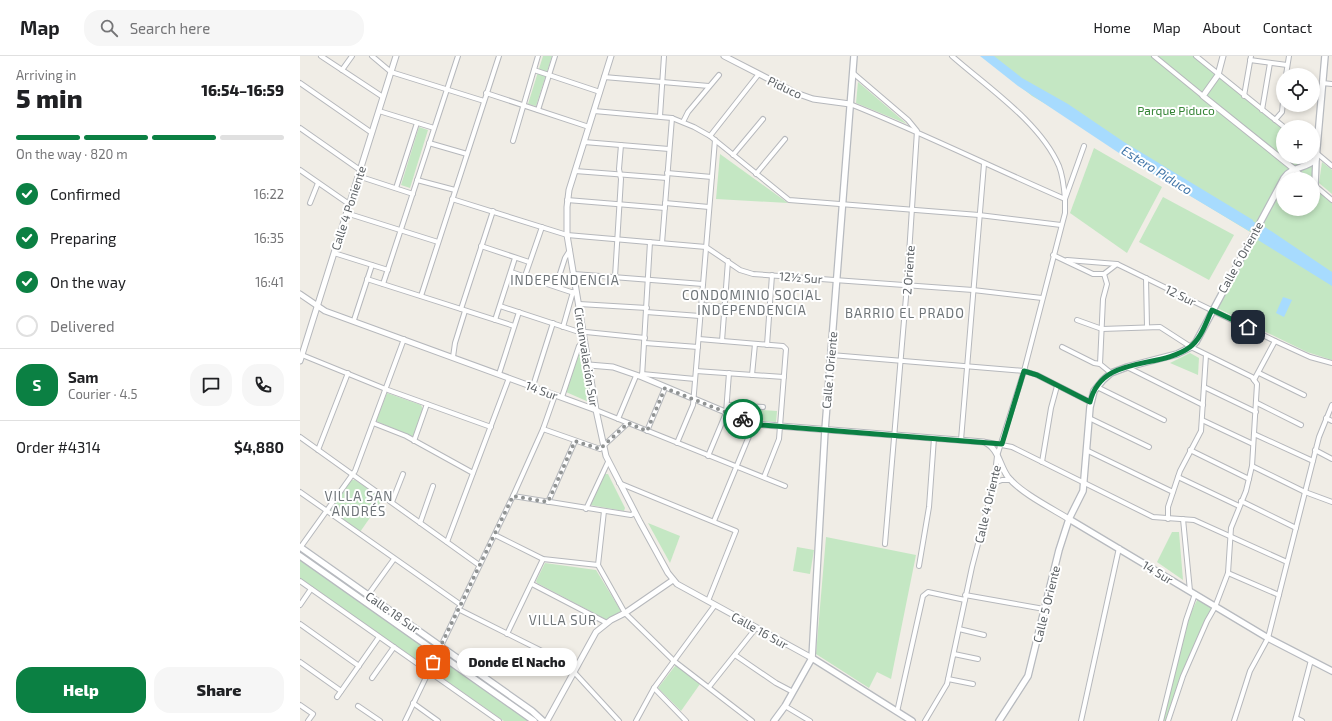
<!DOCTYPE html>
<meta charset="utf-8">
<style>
body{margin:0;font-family:"Exo 2",sans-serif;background:#f6f6f6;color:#202124;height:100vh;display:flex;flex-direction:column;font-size:15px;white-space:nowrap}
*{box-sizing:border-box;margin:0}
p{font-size:13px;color:#757577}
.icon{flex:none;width:22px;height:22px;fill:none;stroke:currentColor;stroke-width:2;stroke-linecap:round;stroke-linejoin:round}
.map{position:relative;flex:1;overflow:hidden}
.details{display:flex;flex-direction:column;background:#fff;width:300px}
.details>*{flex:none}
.fabs{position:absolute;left:976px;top:12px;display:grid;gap:8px}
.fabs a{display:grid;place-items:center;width:44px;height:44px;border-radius:50%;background:#fff;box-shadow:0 2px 6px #0003;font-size:20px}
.pin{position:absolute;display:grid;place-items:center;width:34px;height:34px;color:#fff;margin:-17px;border-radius:8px;box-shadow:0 2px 6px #0006}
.courier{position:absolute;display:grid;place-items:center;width:40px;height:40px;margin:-20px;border:3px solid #0b8043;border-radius:50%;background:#fff;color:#222;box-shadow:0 1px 5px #0007}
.bubble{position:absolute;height:28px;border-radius:14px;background:#fff;box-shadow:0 2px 6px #0003;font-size:13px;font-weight:800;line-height:28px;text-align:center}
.head em{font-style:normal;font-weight:800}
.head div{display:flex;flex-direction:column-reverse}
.head{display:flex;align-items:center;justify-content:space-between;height:68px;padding:0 16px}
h1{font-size:26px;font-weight:800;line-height:30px}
.bar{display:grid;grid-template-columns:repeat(4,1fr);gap:6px 4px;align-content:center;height:48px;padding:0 16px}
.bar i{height:5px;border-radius:3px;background:#e0e0e0}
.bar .on{background:#0b8043}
.bar p{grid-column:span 4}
.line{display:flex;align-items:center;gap:10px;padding:0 16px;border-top:1px solid #e0e0e0}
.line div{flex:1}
.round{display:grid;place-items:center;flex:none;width:42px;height:42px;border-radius:16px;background:#f6f6f6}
ol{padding:0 16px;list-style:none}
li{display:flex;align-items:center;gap:12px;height:44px}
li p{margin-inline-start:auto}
li .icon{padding:4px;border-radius:50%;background:#0b8043;color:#fff;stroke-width:4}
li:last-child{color:#757577}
li i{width:22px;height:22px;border:2px solid #e0e0e0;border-radius:50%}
.action{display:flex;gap:8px;margin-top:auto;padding:8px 16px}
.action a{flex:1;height:46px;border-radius:16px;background:#0b8043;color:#fff;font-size:16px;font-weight:800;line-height:46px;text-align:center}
.action a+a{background:#f6f6f6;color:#202124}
header{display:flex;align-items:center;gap:24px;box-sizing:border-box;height:56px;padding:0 20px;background:#fff;border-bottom:1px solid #e0e0e0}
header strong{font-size:19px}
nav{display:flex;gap:22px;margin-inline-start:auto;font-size:14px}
.search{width:280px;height:36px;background:#f6f6f6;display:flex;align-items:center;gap:10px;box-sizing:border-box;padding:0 14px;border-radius:16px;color:#757577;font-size:15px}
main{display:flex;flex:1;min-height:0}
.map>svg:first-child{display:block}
.green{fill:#c4e7c3;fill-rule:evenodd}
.water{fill:#a7dbfe}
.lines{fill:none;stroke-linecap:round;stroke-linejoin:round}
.river{stroke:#a7dbfe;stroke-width:9}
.minor-casing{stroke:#b6b8bc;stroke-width:6}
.tertiary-casing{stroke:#b6b8bc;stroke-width:7}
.secondary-casing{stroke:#b7babf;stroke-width:8}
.minor{stroke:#fff;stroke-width:4}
.tertiary{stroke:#fff;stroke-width:5}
.secondary{stroke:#fff;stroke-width:5.5}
.done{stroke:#909393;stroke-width:4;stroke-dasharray:0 7.2}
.route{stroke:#0b8043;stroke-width:5}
.labels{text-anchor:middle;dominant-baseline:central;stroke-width:4;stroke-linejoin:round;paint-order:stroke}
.street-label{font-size:12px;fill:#5d6266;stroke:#fff}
.park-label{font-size:12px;fill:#368537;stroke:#fff}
.water-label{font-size:13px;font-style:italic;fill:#4075a8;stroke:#fff}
.neighbourhood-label{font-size:13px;letter-spacing:1px;fill:#6e7478;stroke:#fff}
</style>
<header>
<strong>Map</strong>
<div class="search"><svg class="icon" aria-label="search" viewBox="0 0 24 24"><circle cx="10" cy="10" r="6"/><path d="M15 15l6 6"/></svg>Search here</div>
<nav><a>Home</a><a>Map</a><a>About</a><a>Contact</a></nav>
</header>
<main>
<section class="details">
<div class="head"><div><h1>5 min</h1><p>Arriving in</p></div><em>16:54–16:59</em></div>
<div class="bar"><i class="on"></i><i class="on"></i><i class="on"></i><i></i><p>On the way · 820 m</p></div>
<ol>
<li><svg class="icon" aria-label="check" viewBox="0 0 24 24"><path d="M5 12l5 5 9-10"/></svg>Confirmed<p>16:22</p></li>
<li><svg class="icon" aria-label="check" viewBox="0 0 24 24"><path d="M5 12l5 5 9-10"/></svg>Preparing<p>16:35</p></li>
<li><svg class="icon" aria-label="check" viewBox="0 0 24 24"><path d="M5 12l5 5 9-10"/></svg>On the way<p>16:41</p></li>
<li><i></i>Delivered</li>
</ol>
<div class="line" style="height:72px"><b class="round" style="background:#0b8043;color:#fff">S</b><div><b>Sam</b><p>Courier · 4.5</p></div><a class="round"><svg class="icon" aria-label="chat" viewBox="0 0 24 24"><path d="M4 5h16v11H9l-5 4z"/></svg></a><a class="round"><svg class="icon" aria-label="phone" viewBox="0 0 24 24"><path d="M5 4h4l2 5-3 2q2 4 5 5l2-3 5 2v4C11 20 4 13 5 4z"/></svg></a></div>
<div class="line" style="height:52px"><div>Order #4314</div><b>$4,880</b></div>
<div class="action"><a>Help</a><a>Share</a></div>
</section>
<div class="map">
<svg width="1032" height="665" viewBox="0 0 1032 665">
<rect width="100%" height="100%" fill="#f0ede6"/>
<!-- green -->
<g class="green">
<polygon points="243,0 252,0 236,50 228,48"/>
<path d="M683,0H895L983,71V101H1013V95L1015,97L1014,132L1032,147V304L1007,296L917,252L955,179L835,106L775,65L732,40ZM983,123H1013V153H983Z"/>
<polygon points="558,26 607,68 556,47"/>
<polygon points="119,71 128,74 110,132 101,129"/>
<polygon points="794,92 862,131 827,197 770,157"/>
<polygon points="420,98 488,147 416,143"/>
<polygon points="1022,106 1032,114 1032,138 1019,127"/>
<polygon points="863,141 934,179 909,224 839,186"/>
<polygon points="281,293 282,293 291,347 266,336 279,294"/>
<polygon points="890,297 899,302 898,319 870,307"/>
<polygon points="87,337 121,349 123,353 114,380 111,380 76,365"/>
<polygon points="433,352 477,355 476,366 456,364 431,355"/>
<polygon points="303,418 308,418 325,452 324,455 290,449"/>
<polygon points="51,424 55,424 83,443 60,476 30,454"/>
<polygon points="348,467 380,480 370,507"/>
<polygon points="872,476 879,476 883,524 857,506"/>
<polygon points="526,481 616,499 591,623 577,616 569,632 516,598"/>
<polygon points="497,491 514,494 510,518 493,515"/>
<polygon points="0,503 214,654 228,665 204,665 38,549 32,547 0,522"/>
<polygon points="245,507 296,514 321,555 307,564 237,527 236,525"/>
<polygon points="898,542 912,551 882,621 867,665 863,665 887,565"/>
<polygon points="375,610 379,610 400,628 381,655 358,632"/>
</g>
<!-- water -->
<g class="water">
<polygon points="680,0 694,0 722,22 768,48 824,86 953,164 949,175 828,103 718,30"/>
<polygon points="965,171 1032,216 1032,230 958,184"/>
<polygon points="983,241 992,244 984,261 976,257"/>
</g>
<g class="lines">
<!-- river -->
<polyline class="river" points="941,163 973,183"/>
<!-- minor casing -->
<g class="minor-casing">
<g id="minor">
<polyline points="21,0 83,41"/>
<polyline points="72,0 91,16 184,45"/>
<polyline points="854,0 903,40"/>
<polyline points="896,0 984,71"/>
<polyline points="950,4 987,9"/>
<polyline points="42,14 52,0"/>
<polyline points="234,14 300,36"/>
<polyline points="553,17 608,64 617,75 607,229 585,488"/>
<polyline points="986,19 989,0"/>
<polyline points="304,21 409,30"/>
<polyline points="0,27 72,77"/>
<polyline points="1022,27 1032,28"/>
<polyline points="186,37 289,71"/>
<polyline points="944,40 951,0"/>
<path d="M550,48C623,77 693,112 765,143C764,131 763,120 759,110C740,66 687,31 652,0"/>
<polyline points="238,54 255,0"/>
<polyline points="962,54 970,7"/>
<polyline points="79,55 134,72"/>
<polyline points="294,55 372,62 394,71 410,80 489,144 679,159 761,169"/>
<polyline points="360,60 364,0"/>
<polyline points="975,64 982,56 983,46"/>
<polyline points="383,66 388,56 419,19"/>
<polyline points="0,72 60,114"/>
<polyline points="410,80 458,19"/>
<polyline points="213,85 238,0"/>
<polyline points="284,86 369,93"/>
<polyline points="129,87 167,98"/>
<polyline points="1013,94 1032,110"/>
<polyline points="433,99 463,63"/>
<polyline points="994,113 1006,123"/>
<polyline points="0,114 49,148"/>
<polyline points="275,115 367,122"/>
<polyline points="367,117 412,121"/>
<polyline points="456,118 485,83"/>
<polyline points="58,120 113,138"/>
<polyline points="117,124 155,134"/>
<polyline points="1013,128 1032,144"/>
<polyline points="96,132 117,67"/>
<polyline points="152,143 267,179 406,191 440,214 453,218 673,234 742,242"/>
<polyline points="267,144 365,152"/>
<polyline points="10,147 18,127"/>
<polyline points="365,147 409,151"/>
<polyline points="46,157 138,186"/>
<polyline points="362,187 372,62"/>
<polyline points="181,190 229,206"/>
<polyline points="34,197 88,214"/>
<polyline points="753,199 793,218 804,218 817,208 819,209 975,285 1010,301 1032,307"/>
<polyline points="767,204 817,208"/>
<polyline points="211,216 277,238"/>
<polyline points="274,218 403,228"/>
<polyline points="804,218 807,228 803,243 800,308 811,317"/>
<polyline points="225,220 242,171"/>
<polyline points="315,221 321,123 319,113 321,89"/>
<polyline points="846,222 847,271"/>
<polyline points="67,223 214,270"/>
<polyline points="83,228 158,0"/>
<polyline points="256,230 265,202 270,194"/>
<polyline points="121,240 199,0"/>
<polyline points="279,248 347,252"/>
<polyline points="401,249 425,251"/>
<polyline points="200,250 276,275 345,282"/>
<polyline points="161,253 193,155"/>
<polyline points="346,256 400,260"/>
<polyline points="54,264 72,209"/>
<polyline points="195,264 215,202"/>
<polyline points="777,264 802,273 860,271 891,291 952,321 957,328 952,410 946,435 931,472 928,517 915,551 907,565 883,620 868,665"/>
<polyline points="263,271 273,236"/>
<polyline points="399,283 483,290 486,293 479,383 464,421"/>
<polyline points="422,285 428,205"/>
<polyline points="345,287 398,291"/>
<polyline points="467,289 472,219"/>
<polyline points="762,291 794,307 800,308"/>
<polyline points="2,299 88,334 191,371"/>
<polyline points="531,299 724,315 737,319 790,346"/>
<polyline points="153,301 155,287 165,255"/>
<polyline points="827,311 903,349"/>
<polyline points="396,315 484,321"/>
<polyline points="959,317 1004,339"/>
<polyline points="199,318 219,256"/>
<polyline points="342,318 395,323"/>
<polyline points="452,319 455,288"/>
<polyline points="342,321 350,186"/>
<polyline points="954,324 975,285"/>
<polyline points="233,330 253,267"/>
<polyline points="797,331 864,364"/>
<polyline points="904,331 956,356"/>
<polyline points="262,341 279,290 285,285"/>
<polyline points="957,347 1001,369"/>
<polyline points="427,349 463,351"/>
<polyline points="296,354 485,430"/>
<polyline points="789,362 849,391"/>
<polyline points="1026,362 1032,365"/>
<polyline points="318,363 336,320"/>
<polyline points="902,364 953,388"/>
<polyline points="73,367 106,380 173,417"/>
<polyline points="243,373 300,393 328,367"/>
<polyline points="347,375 365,332"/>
<polyline points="954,378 1013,405"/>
<polyline points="0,381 179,509"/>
<polyline points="661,384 684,108"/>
<polyline points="114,385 127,348"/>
<polyline points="686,386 712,391 853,461 894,464 987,506"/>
<polyline points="377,387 393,349 415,84"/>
<polyline points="18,394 48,317"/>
<polyline points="786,394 873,436"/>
<polyline points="890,394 949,423"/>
<polyline points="1015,394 1032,403"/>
<polyline points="408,400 426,357 429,317"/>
<polyline points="742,406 751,352 757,330"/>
<polyline points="952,410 1005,436 1032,446"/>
<polyline points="878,421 939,450"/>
<polyline points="319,427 436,475 408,545"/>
<polyline points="694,427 702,424 711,424"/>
<polyline points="0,436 161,549"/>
<polyline points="213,440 331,459 335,457"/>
<polyline points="941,445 996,472"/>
<polyline points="92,446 103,418"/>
<polyline points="248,446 275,385"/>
<polyline points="286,453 308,406"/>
<polyline points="304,455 298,509 325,557 374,605 452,665"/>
<polyline points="868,463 868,451 880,415 901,375 906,299"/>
<polyline points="883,463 890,535"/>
<polyline points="414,465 454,368"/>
<polyline points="120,467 133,430"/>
<polyline points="195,479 243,503 298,509"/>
<polyline points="147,486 209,322"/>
<polyline points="0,492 55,415 104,283"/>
<polyline points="619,510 629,451 634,382"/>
<polyline points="928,517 979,539"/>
<polyline points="0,525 199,665"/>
<polyline points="232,528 307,567"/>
<polyline points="68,539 94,503"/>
<polyline points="665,539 744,553"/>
<polyline points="0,549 11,533"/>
<polyline points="158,553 276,612"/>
<polyline points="0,568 59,610"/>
<polyline points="659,573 684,579"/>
<polyline points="207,578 243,503"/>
<polyline points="654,598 678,603"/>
<polyline points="435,599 476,627 493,636"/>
<polyline points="0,606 41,635"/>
<polyline points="274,616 319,665"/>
<polyline points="72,622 94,591"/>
<polyline points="648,623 673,628"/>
<polyline points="409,631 456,572"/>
<polyline points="354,632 386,665"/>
<polyline points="37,641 79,581"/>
<polyline points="113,647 138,665"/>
<polyline points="0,649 13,658 8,665"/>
<polyline points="58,650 80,665"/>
<polyline points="485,650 510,665"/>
<polyline points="597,656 623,540 628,536 665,544"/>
<polyline points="996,662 1002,665"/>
<polyline points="105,665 213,440 243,373 255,339"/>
<polyline points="336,665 354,632 415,549"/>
<polyline points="625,665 647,628 672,511 694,427 697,400 724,315 765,157 765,143 784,90"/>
<polyline points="781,665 819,492"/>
<polyline points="861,665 886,564 895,538"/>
<polyline points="934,665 950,615 968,582 1019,381 1032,349"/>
<polyline points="995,665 1011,604"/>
</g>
</g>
<!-- tertiary casing -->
<g class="tertiary-casing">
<g id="tertiary">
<polyline points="311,0 269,134 267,151 267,179 296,354 306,400 340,466 368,517 377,528 512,602"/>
<polyline points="424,0 496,37 513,43 550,48"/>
<polyline points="923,0 918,19 903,40 994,113"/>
<polyline points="0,238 25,255 296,354"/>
<polyline points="0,305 96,0"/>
<path d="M289,309L313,311L342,321L454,368L684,386C699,392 699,409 708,421C721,437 751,452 769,463"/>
<polyline points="247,665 296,576 311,564 325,557 373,524"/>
</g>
</g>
<!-- secondary casing -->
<g class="secondary-casing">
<g id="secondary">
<polyline points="1015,129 1016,103"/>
<polyline points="769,463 968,582 1032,615"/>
<polyline points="0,491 232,655 243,665"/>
<polyline points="0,500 234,665"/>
<polyline points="512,602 612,665"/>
<polyline points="474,665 485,650 512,602 525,374 554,0"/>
<path d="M699,665L728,620L759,494L769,463L783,435L790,351L794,335L803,324L811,317L827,311L877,298L891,291L896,286L984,122C992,110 1006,113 1016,103L1025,0"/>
</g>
</g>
<!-- minor -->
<use href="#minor" class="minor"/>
<!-- tertiary -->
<use href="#tertiary" class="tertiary"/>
<!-- secondary -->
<use href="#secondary" class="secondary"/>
</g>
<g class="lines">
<!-- done -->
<polyline class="done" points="133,606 213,440 248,446 275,385 300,393 328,367 347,375 365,332 443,363"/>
<!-- route -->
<path class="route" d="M443,363L462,369L702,388L724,315L737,319L790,346C802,298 859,314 890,291C901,283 906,266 912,254L948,271"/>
</g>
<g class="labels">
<!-- street labels -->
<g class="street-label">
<text transform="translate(485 31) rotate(25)">Piduco</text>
<text transform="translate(48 152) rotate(-72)">Calle 4 Poniente</text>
<text transform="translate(940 201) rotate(-61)">Calle 6 Oriente</text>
<text transform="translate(608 214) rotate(-86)">2 Oriente</text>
<text transform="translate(501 221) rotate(4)">12½ Sur</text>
<text transform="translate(881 239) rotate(26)">12 Sur</text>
<text transform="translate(287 301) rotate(81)">Circunvalación Sur</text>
<text transform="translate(529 314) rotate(-85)">Calle 1 Oriente</text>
<text transform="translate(242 334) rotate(20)">14 Sur</text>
<text transform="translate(687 448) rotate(-77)">Calle 4 Oriente</text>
<text transform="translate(858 516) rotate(31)">14 Sur</text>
<text transform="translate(746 548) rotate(-76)">Calle 5 Oriente</text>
<text transform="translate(93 556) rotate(35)">Calle 18 Sur</text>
<text transform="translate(460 574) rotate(29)">Calle 16 Sur</text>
</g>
<!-- park labels -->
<g class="park-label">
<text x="876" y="54">Parque Piduco</text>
</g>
<!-- water labels -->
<g class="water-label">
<text transform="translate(857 114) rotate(32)">Estero Piduco</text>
</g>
<!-- neighbourhood labels -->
<g class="neighbourhood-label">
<text x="265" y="224">INDEPENDENCIA</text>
<text x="452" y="239">CONDOMINIO SOCIAL<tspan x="452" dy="15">INDEPENDENCIA</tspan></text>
<text x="605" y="257">BARRIO EL PRADO</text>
<text x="59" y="440">VILLA SAN<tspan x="59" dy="15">ANDRÉS</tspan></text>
<text x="263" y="564">VILLA SUR</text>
</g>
</g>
</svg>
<div class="fabs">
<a><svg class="icon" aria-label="locate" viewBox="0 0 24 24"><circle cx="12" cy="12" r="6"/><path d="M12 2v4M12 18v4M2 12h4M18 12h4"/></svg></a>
<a>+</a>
<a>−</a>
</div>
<div class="pin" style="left:133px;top:606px;background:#ea580c"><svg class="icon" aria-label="bag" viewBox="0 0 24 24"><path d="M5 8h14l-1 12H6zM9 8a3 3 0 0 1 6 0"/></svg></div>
<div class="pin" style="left:948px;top:271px;background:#1f2937"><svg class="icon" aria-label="home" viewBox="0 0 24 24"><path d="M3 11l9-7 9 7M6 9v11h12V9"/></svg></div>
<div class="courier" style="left:443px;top:363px"><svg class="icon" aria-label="bike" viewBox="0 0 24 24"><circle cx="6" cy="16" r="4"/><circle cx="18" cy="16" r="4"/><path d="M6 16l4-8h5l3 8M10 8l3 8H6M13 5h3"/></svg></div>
<div class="bubble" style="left:157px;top:592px;width:120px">Donde El Nacho</div>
</div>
</main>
